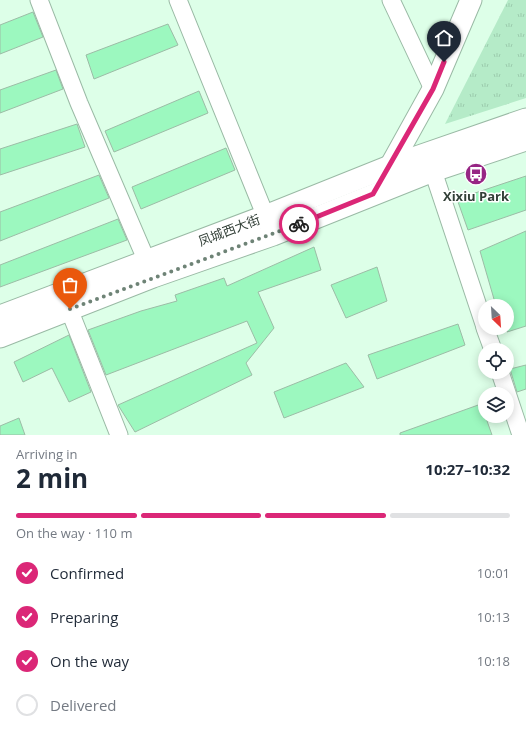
<!DOCTYPE html>
<meta charset="utf-8">
<style>
body{margin:0;font-family:"Open Sans","Noto Sans SC",sans-serif;background:#f2f2f3;color:#1f2937;height:100vh;display:flex;flex-direction:column;font-size:15px;white-space:nowrap}
*{box-sizing:border-box;margin:0}
p{font-size:13px;color:#747a83}
.icon{flex:none;width:22px;height:22px;fill:none;stroke:currentColor;stroke-width:2;stroke-linecap:round;stroke-linejoin:round}
.map{position:relative;height:435px;overflow:hidden}
.drawer{display:flex;flex-direction:column;background:#fff;flex:1}
.drawer>*{flex:none}
.needle{width:26px;rotate:155deg}
.fabs{position:absolute;left:478px;top:299px;display:grid;gap:8px}
.fabs a{display:grid;place-items:center;width:36px;height:36px;border-radius:50%;background:#fff;box-shadow:0 2px 10px #0003;font-size:20px}
.pin{position:absolute;display:grid;place-items:center;width:34px;height:34px;color:#fff;margin:-41px -17px;border-radius:50% 50% 50% 0;rotate:-45deg;box-shadow:0 0 4px #0007}
.pin .icon{rotate:45deg}
.courier{position:absolute;display:grid;place-items:center;width:40px;height:40px;margin:-20px;border:3px solid #db2777;border-radius:50%;background:#fff;color:#222;box-shadow:0 1px 5px #0007}
.headline em{font-style:normal;font-weight:700}
.headline div{display:flex;flex-direction:column-reverse}
.headline{display:flex;align-items:center;justify-content:space-between;height:68px;padding:0 16px}
h1{font-size:26px;font-weight:700;line-height:30px}
.bar{display:grid;grid-template-columns:repeat(4,1fr);gap:6px 4px;align-content:center;height:48px;padding:0 16px}
.bar i{height:5px;border-radius:3px;background:#e0e1e3}
.bar .active{background:#db2777}
.bar p{grid-column:span 4}
ol{padding:0 16px;list-style:none}
li{display:flex;align-items:center;gap:12px;height:44px}
li p{margin-inline-start:auto}
li .icon{padding:4px;border-radius:50%;background:#db2777;color:#fff;stroke-width:4}
li:last-child{color:#747a83}
li i{width:22px;height:22px;border:2px solid #e0e1e3;border-radius:50%}
.map>svg:first-child{display:block}
.park{fill:url(#park-tufts)}
.building{fill:#9cf8bf;stroke:#9cbca6}
.lines{fill:none;stroke-linecap:round;stroke-linejoin:round}
.minor-casing{stroke:#9abaa5;stroke-width:19}
.major-casing{stroke:#9abaa5;stroke-width:23}
.minor{stroke:#fff;stroke-width:17}
.major{stroke:#fff;stroke-width:21}
.done{stroke:#6e8376;stroke-width:4;stroke-dasharray:0 7.2}
.route{stroke:#db2777;stroke-width:5}
.labels{text-anchor:middle;dominant-baseline:central;stroke-width:3;stroke-linejoin:round;paint-order:stroke}
.poi-label{font-size:13px;font-weight:bold;fill:#334038;stroke:#fff}
.street-label{font-size:13px;fill:#334038;stroke:#fff}
</style>
<div class="map">
<svg width="526" height="435" viewBox="0 0 526 435">
<defs>
<pattern id="park-tufts" width="24" height="20" patternUnits="userSpaceOnUse"><rect width="24" height="20" fill="#b5ebc8"/><path d="M3 7l-1-3M5 7V3M7 7l1-3M15 17l-1-3M17 17v-4M19 17l1-3" fill="none" stroke="#9ccbad"/></pattern>
</defs>
<rect width="100%" height="100%" fill="#ddffe8"/>
<!-- park -->
<polygon class="park" points="508,0 526,0 526,98 445,124"/>
<!-- building -->
<g class="building">
<polygon points="33,12 43,37 0,54 0,25"/>
<polygon points="168,24 178,45 94,79 86,55"/>
<polygon points="56,70 63,89 0,113 0,90"/>
<polygon points="199,91 208,113 114,152 105,131"/>
<polygon points="77,124 85,147 0,175 0,149"/>
<polygon points="226,148 235,170 141,209 132,187"/>
<polygon points="99,175 109,198 0,241 0,212"/>
<polygon points="526,176 526,210 468,230 457,199"/>
<polygon points="118,219 127,240 0,287 0,265"/>
<polygon points="526,231 526,326 507,332 507,306 496,306 480,251"/>
<polygon points="314,247 321,270 258,292 274,328 246,363 252,375 135,432 118,405 257,343 247,321 106,375 88,330 141,311 177,301 175,295 224,278 227,286"/>
<polygon points="377,267 387,301 346,318 331,285"/>
<polygon points="458,324 465,345 377,379 368,355"/>
<polygon points="69,335 91,392 69,402 52,368 23,382 14,362"/>
<polygon points="346,363 364,387 284,418 274,392"/>
<polygon points="526,365 526,389 517,392 510,369"/>
<polygon points="481,404 492,435 400,435 400,433"/>
<polygon points="19,418 25,435 0,435 0,426"/>
</g>
<g class="lines">
<!-- minor casing -->
<g class="minor-casing">
<g id="minor">
<polyline points="39,0 79,103 151,271"/>
<polyline points="178,0 270,227"/>
<polyline points="391,0 433,89"/>
<polyline points="433,171 485,327"/>
<polyline points="69,309 119,435"/>
<polyline points="485,328 493,350"/>
<polyline points="500,372 521,435"/>
</g>
</g>
<!-- major casing -->
<g class="major-casing">
<g id="major">
<polyline points="387,172 433,89 471,0"/>
<polyline points="0,316 265,216 390,166 526,119"/>
<polyline points="0,337 153,277 273,235 433,171 526,140"/>
</g>
</g>
<!-- minor -->
<use href="#minor" class="minor"/>
<!-- major -->
<use href="#major" class="major"/>
</g>
<g class="lines">
<!-- done -->
<polyline class="done" points="70,309 299,224"/>
<!-- route -->
<polyline class="route" points="299,224 373,194 433,89 444,62"/>
</g>
<!-- icons -->
<defs>
<g id="bus-disc" transform="scale(1.15)"><circle r="9.5" fill="#972584" stroke="#fff"/><path d="M-5-6H5V4H4V6H2V4H-2V6H-4V4H-5ZM-3.5-4V0h7V-4ZM-3.5 1.2v1.5H-2V1.2ZM2 1.2v1.5H3.5V1.2Z" fill="#fff"/></g>
</defs>
<g fill-rule="evenodd">
<use href="#bus-disc" x="476" y="174"/>
</g>
<g class="labels">
<!-- poi labels -->
<g class="poi-label">
<text x="476" y="196">Xixiu Park</text>
</g>
<!-- street labels -->
<g class="street-label">
<text transform="translate(229 230) rotate(-21)">凤城西大街</text>
</g>
</g>
</svg>
<div class="fabs">
<a><svg class="needle" viewBox="-14 -14 28 28"><path d="M0-13l5 13h-10z" fill="#e53935"/><path d="M0 13l5-13h-10z" fill="#747a83"/></svg></a>
<a><svg class="icon" aria-label="locate" viewBox="0 0 24 24"><circle cx="12" cy="12" r="6"/><path d="M12 2v4M12 18v4M2 12h4M18 12h4"/></svg></a>
<a><svg class="icon" aria-label="layers" viewBox="0 0 24 24"><path d="M12 4l9 5-9 5-9-5zM3 14l9 5 9-5"/></svg></a>
</div>
<div class="pin" style="left:70px;top:309px;background:#ea580c"><svg class="icon" aria-label="bag" viewBox="0 0 24 24"><path d="M5 8h14l-1 12H6zM9 8a3 3 0 0 1 6 0"/></svg></div>
<div class="pin" style="left:444px;top:62px;background:#1f2937"><svg class="icon" aria-label="home" viewBox="0 0 24 24"><path d="M3 11l9-7 9 7M6 9v11h12V9"/></svg></div>
<div class="courier" style="left:299px;top:224px"><svg class="icon" aria-label="bike" viewBox="0 0 24 24"><circle cx="6" cy="16" r="4"/><circle cx="18" cy="16" r="4"/><path d="M6 16l4-8h5l3 8M10 8l3 8H6M13 5h3"/></svg></div>
</div>
<section class="drawer">
<div class="headline"><div><h1>2 min</h1><p>Arriving in</p></div><em>10:27–10:32</em></div>
<div class="bar"><i class="active"></i><i class="active"></i><i class="active"></i><i></i><p>On the way · 110 m</p></div>
<ol>
<li><svg class="icon" aria-label="check" viewBox="0 0 24 24"><path d="M5 12l5 5 9-10"/></svg>Confirmed<p>10:01</p></li>
<li><svg class="icon" aria-label="check" viewBox="0 0 24 24"><path d="M5 12l5 5 9-10"/></svg>Preparing<p>10:13</p></li>
<li><svg class="icon" aria-label="check" viewBox="0 0 24 24"><path d="M5 12l5 5 9-10"/></svg>On the way<p>10:18</p></li>
<li><i></i>Delivered</li>
</ol>
</section>
